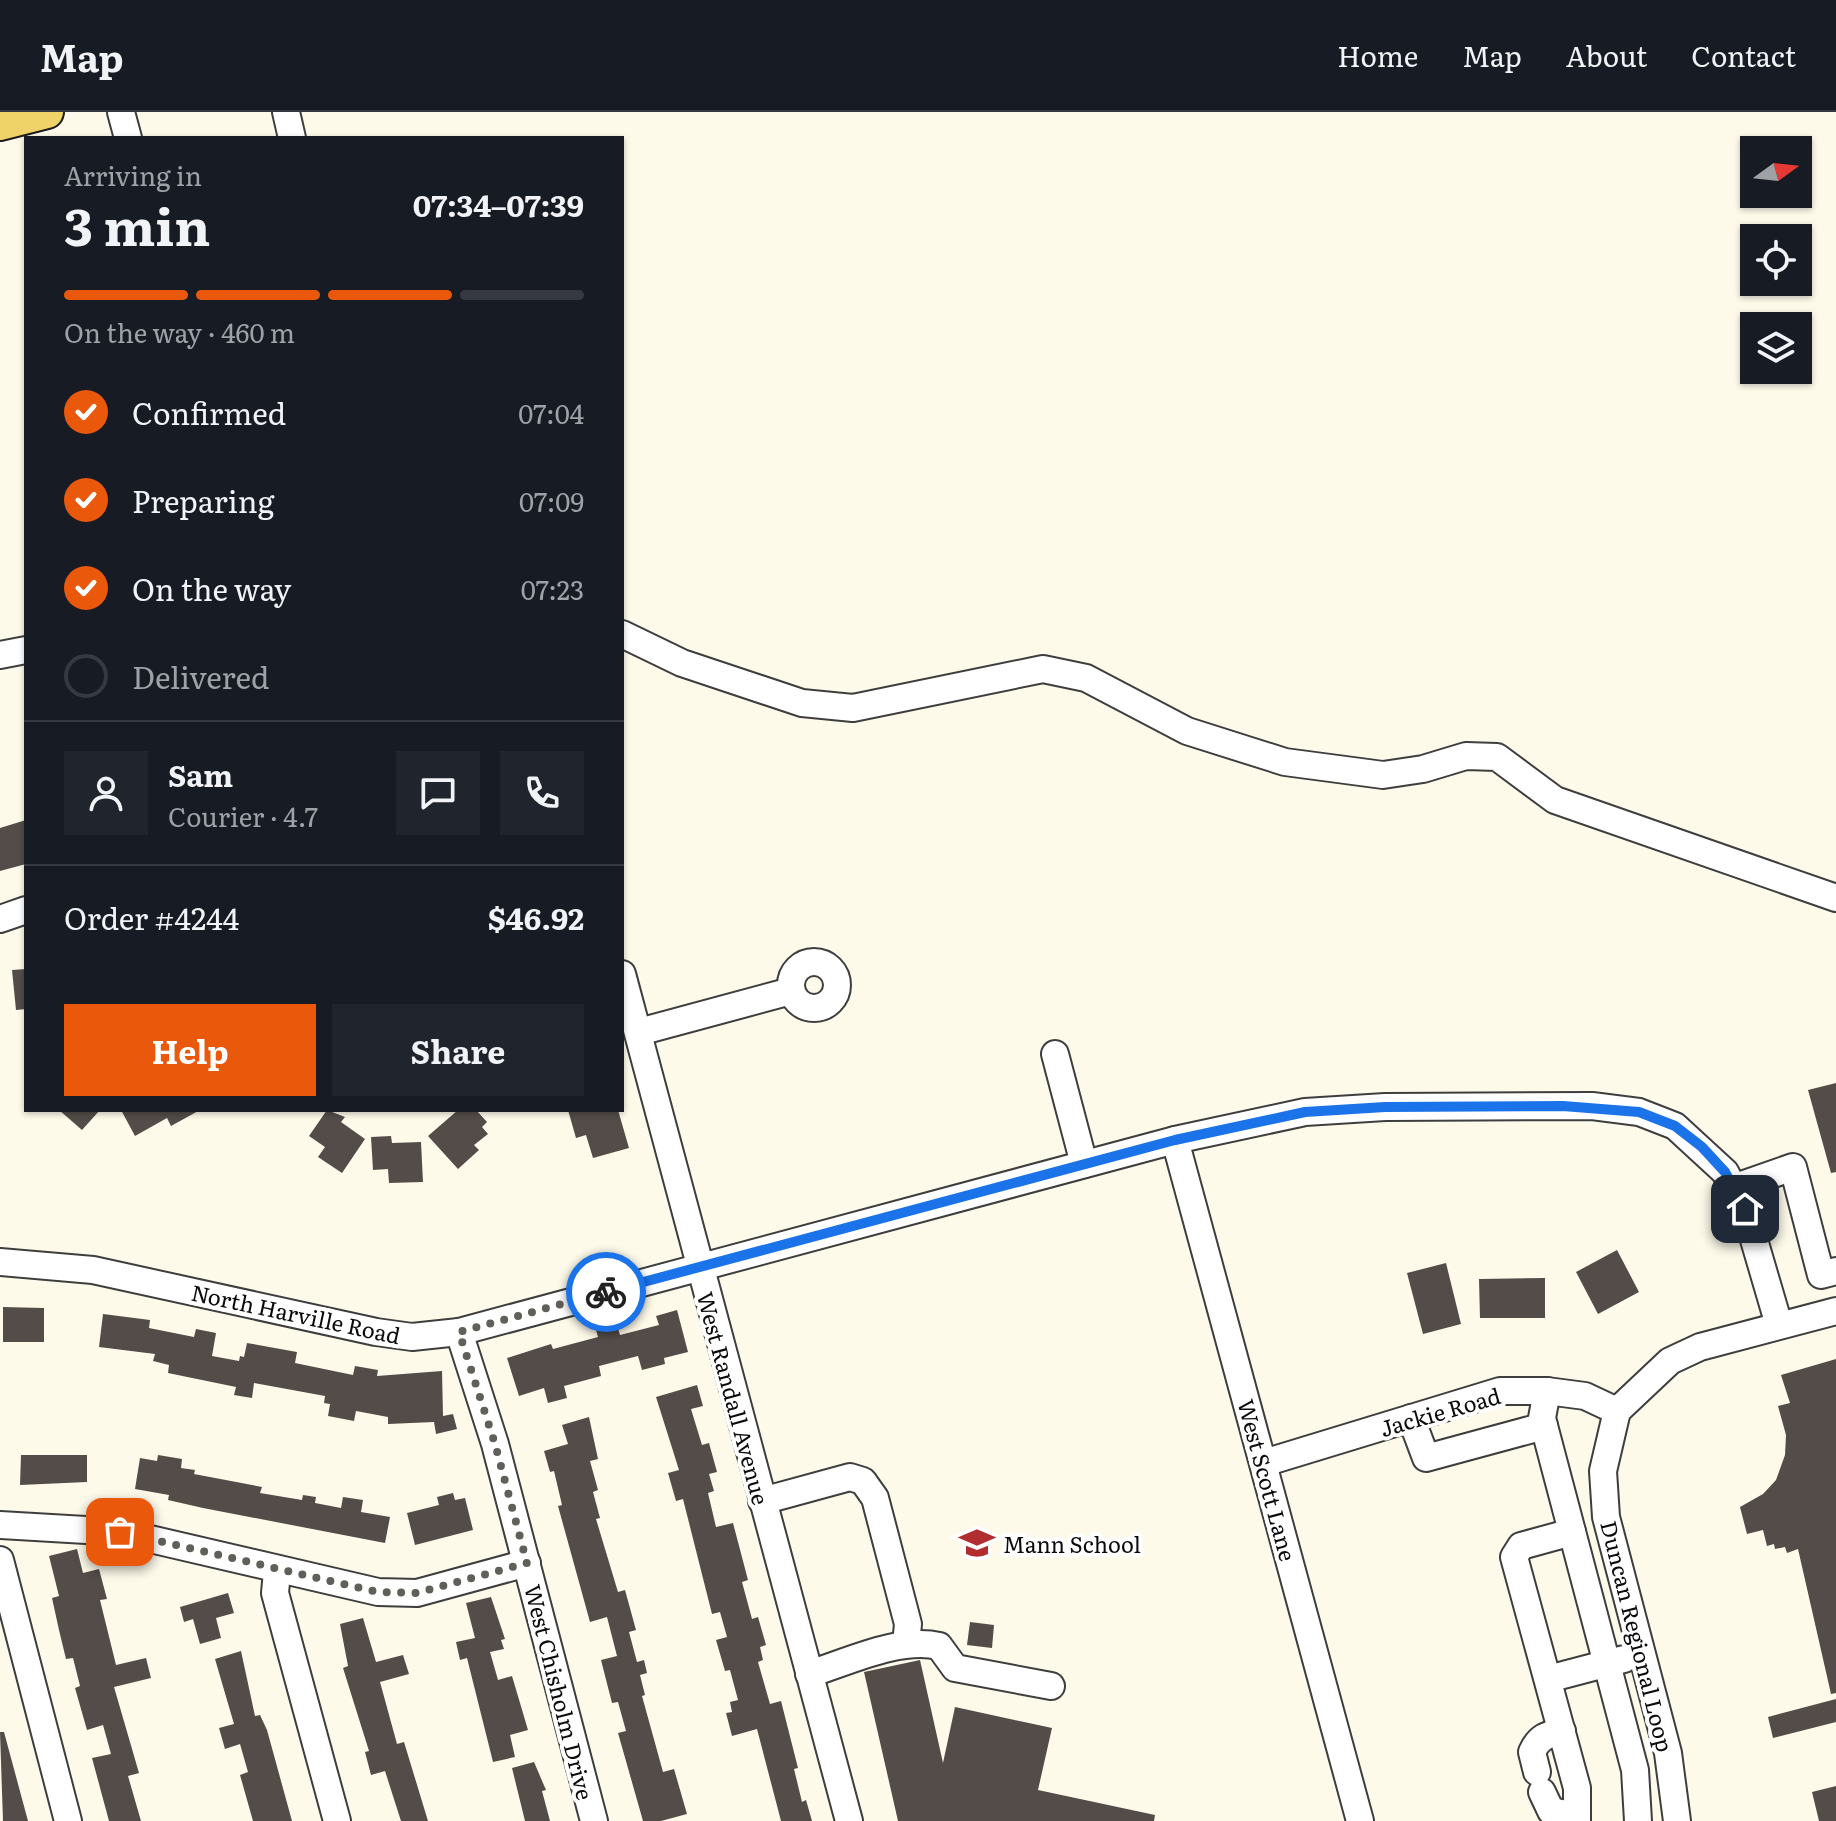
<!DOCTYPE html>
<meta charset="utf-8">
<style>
body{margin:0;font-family:Literata,serif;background:#20242c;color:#f1f3f6;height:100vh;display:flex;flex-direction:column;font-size:30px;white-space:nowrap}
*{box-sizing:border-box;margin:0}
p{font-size:26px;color:#9ea1a6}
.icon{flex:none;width:44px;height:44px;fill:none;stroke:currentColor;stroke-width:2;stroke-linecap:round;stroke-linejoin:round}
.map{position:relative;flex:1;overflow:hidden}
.drawer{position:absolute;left:24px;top:24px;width:600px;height:976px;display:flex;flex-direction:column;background:#171b24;border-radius:0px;box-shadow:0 2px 6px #0004}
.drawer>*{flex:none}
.needle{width:52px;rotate:75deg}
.tools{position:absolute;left:1740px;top:24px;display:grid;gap:16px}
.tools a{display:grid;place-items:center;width:72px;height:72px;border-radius:0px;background:#171b24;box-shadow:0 2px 6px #0004;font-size:40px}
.pin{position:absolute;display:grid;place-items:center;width:68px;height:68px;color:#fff;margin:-34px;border-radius:16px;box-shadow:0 4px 12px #0006}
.courier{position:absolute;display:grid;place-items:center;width:80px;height:80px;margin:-40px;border:6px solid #1a73e8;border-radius:50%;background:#fff;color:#222;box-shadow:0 2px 10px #0007}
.head em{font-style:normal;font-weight:700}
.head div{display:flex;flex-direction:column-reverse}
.head{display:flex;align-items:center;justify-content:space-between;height:136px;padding:0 40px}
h1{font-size:52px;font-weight:700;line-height:60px}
.bar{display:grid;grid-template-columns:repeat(4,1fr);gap:12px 8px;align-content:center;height:96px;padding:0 40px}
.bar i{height:10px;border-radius:6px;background:#363941}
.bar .selected{background:#ea580c}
.bar p{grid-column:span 4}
.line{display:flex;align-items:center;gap:20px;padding:0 40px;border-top:2px solid #363941}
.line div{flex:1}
.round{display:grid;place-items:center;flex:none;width:84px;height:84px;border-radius:0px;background:#20242c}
ol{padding:0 40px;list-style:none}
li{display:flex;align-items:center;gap:24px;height:88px}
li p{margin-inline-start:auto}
li .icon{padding:8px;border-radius:50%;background:#ea580c;color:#fff;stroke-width:4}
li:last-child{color:#9ea1a6}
li i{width:44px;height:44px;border:4px solid #363941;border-radius:50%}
.button{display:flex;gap:16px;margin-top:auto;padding:16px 40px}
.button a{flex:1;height:92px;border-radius:0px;background:#ea580c;color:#fff;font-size:32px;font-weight:700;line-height:92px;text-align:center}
.button a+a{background:#20242c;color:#f1f3f6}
header{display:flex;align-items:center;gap:48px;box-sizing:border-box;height:112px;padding:0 40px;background:#171b24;border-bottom:2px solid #363941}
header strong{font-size:38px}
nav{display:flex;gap:44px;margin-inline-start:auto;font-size:28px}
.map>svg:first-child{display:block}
.building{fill:#534c48}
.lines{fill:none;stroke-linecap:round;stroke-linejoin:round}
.minor-casing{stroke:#3e3e3e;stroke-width:30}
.major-casing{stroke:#1c1c1c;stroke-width:36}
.minor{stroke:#fff;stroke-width:26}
.major{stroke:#efd368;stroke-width:32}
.done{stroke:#605f59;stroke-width:8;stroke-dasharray:0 14.4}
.route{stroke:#1a73e8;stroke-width:10}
.labels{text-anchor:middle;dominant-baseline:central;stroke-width:8;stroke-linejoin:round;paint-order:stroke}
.street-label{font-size:22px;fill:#0b0b0b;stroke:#fff}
.poi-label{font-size:22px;fill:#0b0b0b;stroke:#fff;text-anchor:start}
</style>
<header>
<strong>Map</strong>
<nav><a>Home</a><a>Map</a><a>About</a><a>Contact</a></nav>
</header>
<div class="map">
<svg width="1836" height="1709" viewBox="0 0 1836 1709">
<rect width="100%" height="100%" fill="#fefaea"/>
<!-- building -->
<g class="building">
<polygon points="26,708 26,752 0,759 0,716"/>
<polygon points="26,857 26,897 16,898 12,858"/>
<polygon points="1836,971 1836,1060 1831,1061 1808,978"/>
<polygon points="59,998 100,998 82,1018"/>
<polygon points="121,998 200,998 171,1014 167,1006 135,1024"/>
<polygon points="327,998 345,1005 341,1010 365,1027 342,1061 318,1045 325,1035 309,1024"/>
<polygon points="458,998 476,998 487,1010 482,1015 488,1022 474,1033 479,1038 458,1057 428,1024"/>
<polygon points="568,998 618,998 629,1036 593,1046 586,1023 576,1026"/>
<polygon points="391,1024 392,1031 421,1030 423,1070 389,1071 388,1057 373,1058 371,1025"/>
<polygon points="1617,1138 1639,1180 1598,1202 1576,1160"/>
<polygon points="1446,1151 1461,1212 1423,1222 1407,1161"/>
<polygon points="1545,1166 1545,1206 1480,1206 1479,1167"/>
<polygon points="3,1195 44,1196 44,1230 3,1230"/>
<polygon points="677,1198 688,1240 664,1246 665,1252 642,1258 638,1244 599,1254 601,1264 564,1274 567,1286 548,1291 544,1276 519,1284 507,1246 551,1232 553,1237 598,1225 596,1218 617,1213 620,1223 659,1213 656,1204"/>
<polygon points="103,1202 150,1208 149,1216 194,1225 196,1217 216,1221 212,1244 239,1249 240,1244 244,1245 247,1231 297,1240 295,1251 353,1263 355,1254 378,1258 377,1264 442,1259 443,1304 453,1302 457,1317 436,1322 434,1310 388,1312 388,1305 356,1299 354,1309 328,1304 330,1292 324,1291 325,1284 254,1271 252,1286 234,1283 236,1275 168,1261 169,1253 153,1249 155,1242 99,1235"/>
<polygon points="1836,1247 1836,1581 1831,1582 1798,1437 1787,1441 1785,1435 1775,1437 1774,1432 1767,1434 1763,1418 1747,1422 1740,1395 1763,1382 1776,1368 1785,1343 1786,1323 1778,1294 1790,1291 1781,1263"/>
<polygon points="697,1273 703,1294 691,1297 702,1333 709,1331 717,1360 709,1362 714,1379 708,1381 716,1415 733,1411 748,1468 742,1470 752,1507 758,1505 766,1533 760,1535 763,1548 758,1550 770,1592 781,1589 798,1656 794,1657 802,1690 806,1688 812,1709 781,1709 757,1617 732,1624 726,1601 732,1600 730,1590 738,1588 730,1558 725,1559 716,1528 727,1525 720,1500 712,1502 683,1387 676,1389 668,1361 679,1358 656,1285"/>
<polygon points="589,1305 598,1347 590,1349 598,1378 593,1380 600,1406 596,1407 618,1480 625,1478 636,1518 629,1520 637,1550 644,1548 647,1561 640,1563 645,1583 642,1584 663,1660 674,1657 687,1702 661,1709 643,1709 618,1621 626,1619 618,1590 612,1591 601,1548 617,1544 607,1505 590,1510 558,1394 562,1393 554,1359 550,1360 544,1339 568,1332 562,1313"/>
<polygon points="21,1343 87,1343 87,1370 20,1373"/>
<polygon points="158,1343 182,1347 181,1356 195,1358 194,1362 262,1375 260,1381 302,1388 303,1383 316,1385 315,1391 341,1396 343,1385 363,1388 361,1400 390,1405 385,1431 203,1396 168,1388 169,1383 135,1377 140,1346 157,1349"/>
<polygon points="453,1381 455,1388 465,1386 473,1418 415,1433 407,1401 439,1393 437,1385"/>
<polygon points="77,1437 83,1461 99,1457 107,1487 100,1488 116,1553 146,1546 151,1566 114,1575 139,1661 128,1664 141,1709 109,1709 92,1646 111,1642 103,1613 87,1618 75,1576 80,1574 73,1546 66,1547 59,1518 52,1486 59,1484 49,1444"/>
<polygon points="228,1481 234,1501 216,1506 221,1526 200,1532 193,1507 184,1510 180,1495"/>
<polygon points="491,1485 505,1527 501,1528 504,1537 490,1540 498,1568 512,1564 528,1618 510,1623 515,1645 493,1650 467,1546 460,1548 456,1530 475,1526 466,1491"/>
<polygon points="363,1506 376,1550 403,1543 409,1562 380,1570 397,1632 404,1630 428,1709 401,1709 385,1659 371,1663 365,1640 369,1639 343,1556 348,1554 340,1512"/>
<polygon points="970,1510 994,1513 992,1536 967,1533"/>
<polygon points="241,1539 255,1604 260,1603 267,1618 292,1709 253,1709 240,1663 248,1660 240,1632 225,1637 219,1616 234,1612 215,1547"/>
<polygon points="920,1548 943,1651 955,1595 1052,1616 1038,1678 1155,1703 1154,1709 898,1709 864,1560"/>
<polygon points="1836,1587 1836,1610 1773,1626 1768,1605"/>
<polygon points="0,1620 4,1620 28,1709 3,1709"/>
<polygon points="534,1650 546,1678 542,1679 550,1709 525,1709 512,1656"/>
<polygon points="1836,1674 1836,1709 1819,1709 1812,1680"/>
</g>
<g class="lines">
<!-- minor casing -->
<g class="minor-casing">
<g id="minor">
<polyline points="121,0 128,26"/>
<polyline points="286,0 292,26"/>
<polyline points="622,522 682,551 802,591 853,596 1043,557 1086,566 1187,619 1285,650 1383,663 1423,657 1466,644 1497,645 1555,688 1836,786"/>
<polyline points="0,543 26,538"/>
<polyline points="0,807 26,798"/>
<circle cx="814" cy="873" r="23"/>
<polyline points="622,862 849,1709"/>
<polyline points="639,920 791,879"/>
<polyline points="1055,942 1084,1052"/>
<polyline points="1175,1028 1360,1709"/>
<polyline points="1733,1076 1793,1055 1821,1163 1836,1159"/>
<polyline points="0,1150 93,1158 376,1220 412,1225 459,1220 1175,1028 1305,1000 1385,995 1592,994 1639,1000 1675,1014 1725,1060 1745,1097 1779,1213"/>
<polyline points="459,1220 495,1332 594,1709"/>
<polyline points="1547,1279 1542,1306 1635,1658 1638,1709"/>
<polyline points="1411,1306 1426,1346 1544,1314"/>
<polyline points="1264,1351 1500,1279 1547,1279 1585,1284 1617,1299"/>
<polyline points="762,1389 850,1365 863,1369 875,1386 908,1512 906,1532"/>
<polyline points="0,1413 120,1420 378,1480 417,1481 527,1451"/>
<polyline points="1572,1420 1521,1434 1514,1445 1577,1676 1577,1709"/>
<polyline points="0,1448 68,1709"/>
<polyline points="277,1459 275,1481 337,1709"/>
<path d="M809,1562C848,1550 898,1525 939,1534L955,1556L1051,1574"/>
<polyline points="1548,1567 1624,1547"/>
<path d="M1537,1660L1532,1640C1539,1625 1546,1623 1562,1619"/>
<polyline points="1542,1680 1551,1699 1577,1704"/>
<polyline points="1677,1709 1668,1641 1606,1405 1603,1359 1617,1299 1670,1249 1700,1235 1836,1199"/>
</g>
</g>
<!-- major casing -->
<g class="major-casing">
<polyline id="major" points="0,12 47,0"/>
</g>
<!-- minor -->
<use href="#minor" class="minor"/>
<!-- major -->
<use href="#major" class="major"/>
</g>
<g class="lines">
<!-- done -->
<polyline class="done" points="120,1420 378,1480 417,1481 527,1451 495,1332 459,1220 606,1180"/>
<!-- route -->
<polyline class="route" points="606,1180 1175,1028 1305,1000 1385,995 1563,994 1639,1000 1675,1014 1702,1035 1725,1060 1745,1097"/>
</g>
<!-- icons -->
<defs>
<g id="school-bare" transform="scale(2.76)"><path d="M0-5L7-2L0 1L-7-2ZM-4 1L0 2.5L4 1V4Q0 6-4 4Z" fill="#b12d2f" stroke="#fff" stroke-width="2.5" paint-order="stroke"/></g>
</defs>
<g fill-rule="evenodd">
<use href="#school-bare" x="977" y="1431"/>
</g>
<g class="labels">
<!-- street labels -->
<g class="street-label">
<text transform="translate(296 1201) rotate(12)">North Harville Road</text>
<text transform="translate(734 1286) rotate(75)">West Randall Avenue</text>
<text transform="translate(1440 1299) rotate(-16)">Jackie Road</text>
<text transform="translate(1268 1368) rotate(75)">West Scott Lane</text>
<text transform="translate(1638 1524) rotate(76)">Duncan Regional Loop</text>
<text transform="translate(560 1580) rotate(76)">West Chisholm Drive</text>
</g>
<!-- poi labels -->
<g class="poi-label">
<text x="1003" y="1431">Mann School</text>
</g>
</g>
</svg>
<div class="tools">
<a><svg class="needle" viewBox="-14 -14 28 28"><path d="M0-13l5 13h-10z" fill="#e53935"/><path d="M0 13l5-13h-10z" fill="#9ea1a6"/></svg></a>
<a><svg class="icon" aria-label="locate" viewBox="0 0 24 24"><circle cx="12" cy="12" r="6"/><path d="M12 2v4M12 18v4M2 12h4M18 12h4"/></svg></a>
<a><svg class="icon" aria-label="layers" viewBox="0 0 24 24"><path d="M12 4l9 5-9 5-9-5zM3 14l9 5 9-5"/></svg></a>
</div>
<div class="pin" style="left:120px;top:1420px;background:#ea580c"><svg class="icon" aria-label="bag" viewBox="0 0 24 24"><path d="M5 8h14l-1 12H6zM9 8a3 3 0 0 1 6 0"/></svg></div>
<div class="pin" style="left:1745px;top:1097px;background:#1f2937"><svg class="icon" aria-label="home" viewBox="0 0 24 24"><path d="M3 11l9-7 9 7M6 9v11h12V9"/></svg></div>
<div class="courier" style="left:606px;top:1180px"><svg class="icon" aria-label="bike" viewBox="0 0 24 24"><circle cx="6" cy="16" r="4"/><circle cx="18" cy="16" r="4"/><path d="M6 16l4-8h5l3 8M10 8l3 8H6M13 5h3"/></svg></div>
<section class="drawer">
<div class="head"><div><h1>3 min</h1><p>Arriving in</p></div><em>07:34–07:39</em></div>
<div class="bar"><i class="selected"></i><i class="selected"></i><i class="selected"></i><i></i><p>On the way · 460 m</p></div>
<ol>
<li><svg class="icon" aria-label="check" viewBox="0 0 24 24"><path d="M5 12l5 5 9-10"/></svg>Confirmed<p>07:04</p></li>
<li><svg class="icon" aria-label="check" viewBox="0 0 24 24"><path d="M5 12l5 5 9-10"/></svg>Preparing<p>07:09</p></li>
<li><svg class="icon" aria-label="check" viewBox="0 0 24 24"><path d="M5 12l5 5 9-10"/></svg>On the way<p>07:23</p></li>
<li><i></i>Delivered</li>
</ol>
<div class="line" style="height:144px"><a class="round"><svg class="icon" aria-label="person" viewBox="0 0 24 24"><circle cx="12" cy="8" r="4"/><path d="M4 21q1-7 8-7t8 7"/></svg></a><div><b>Sam</b><p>Courier · 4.7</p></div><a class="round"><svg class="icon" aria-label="chat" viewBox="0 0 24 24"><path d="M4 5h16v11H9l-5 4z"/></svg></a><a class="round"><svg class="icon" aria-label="phone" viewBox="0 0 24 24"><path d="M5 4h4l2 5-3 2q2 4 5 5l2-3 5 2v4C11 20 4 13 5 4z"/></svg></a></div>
<div class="line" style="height:104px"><div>Order #4244</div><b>$46.92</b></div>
<div class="button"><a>Help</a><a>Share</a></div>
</section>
</div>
